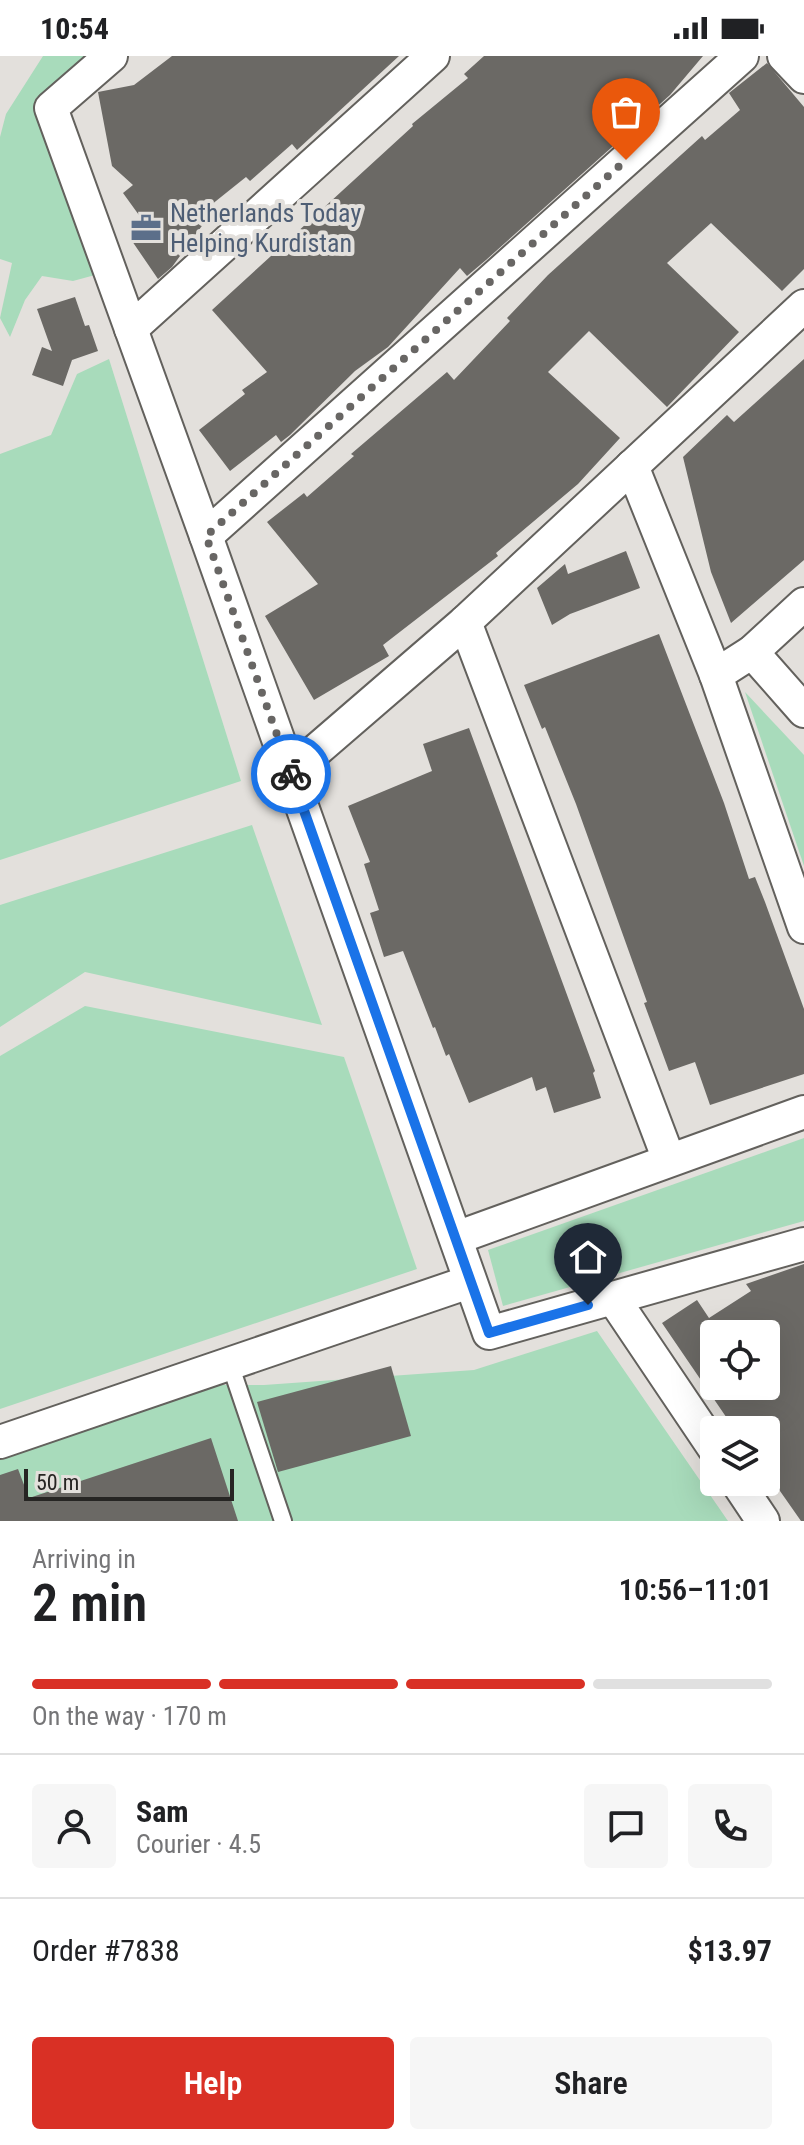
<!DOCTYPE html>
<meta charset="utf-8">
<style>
body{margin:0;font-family:"Roboto Condensed",sans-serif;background:#f6f6f6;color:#202124;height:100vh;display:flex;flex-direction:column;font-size:30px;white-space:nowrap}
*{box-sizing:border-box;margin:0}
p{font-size:26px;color:#757577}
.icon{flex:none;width:44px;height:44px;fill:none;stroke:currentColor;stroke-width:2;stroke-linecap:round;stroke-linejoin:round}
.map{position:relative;height:1465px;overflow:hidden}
.side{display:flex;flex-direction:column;background:#fff;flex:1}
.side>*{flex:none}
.fabs{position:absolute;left:700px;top:1264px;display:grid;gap:16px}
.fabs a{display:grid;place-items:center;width:80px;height:80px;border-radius:8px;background:#fff;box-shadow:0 8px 32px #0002;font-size:40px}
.scale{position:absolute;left:24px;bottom:20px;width:210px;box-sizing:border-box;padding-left:8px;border:4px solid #262523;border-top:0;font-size:22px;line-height:28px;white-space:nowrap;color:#262523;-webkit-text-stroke:6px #e3e0dc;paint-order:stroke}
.pin{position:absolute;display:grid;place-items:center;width:68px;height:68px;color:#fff;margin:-82px -34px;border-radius:50% 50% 50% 0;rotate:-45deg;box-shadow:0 0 8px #0007}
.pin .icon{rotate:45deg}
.courier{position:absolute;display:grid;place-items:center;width:80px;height:80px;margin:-40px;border:6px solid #1a73e8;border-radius:50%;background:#fff;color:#222;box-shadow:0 2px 10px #0007}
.head em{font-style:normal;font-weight:600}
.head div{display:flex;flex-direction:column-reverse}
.head{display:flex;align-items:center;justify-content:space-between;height:136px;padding:0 32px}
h1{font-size:52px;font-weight:600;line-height:60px}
.bar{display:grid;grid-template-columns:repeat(4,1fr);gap:12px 8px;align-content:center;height:96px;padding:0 32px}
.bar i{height:10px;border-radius:6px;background:#e0e0e0}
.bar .selected{background:#d93025}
.bar p{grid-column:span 4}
.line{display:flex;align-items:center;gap:20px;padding:0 32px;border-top:2px solid #e0e0e0}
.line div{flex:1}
.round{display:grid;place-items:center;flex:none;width:84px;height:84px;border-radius:8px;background:#f6f6f6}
.primary-button{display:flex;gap:16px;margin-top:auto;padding:16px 32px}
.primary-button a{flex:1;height:92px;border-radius:8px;background:#d93025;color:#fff;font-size:32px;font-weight:600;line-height:92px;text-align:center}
.primary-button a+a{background:#f6f6f6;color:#202124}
.status{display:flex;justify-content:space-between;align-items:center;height:56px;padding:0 40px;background:#fff;direction:ltr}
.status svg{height:22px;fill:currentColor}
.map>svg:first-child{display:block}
.green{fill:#a8dbbb}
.building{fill:#6b6965;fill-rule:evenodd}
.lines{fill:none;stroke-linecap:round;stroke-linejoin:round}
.service-casing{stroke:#63615d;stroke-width:20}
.minor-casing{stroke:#63615d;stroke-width:36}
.service{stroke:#fff;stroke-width:16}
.minor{stroke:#fff;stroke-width:32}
.done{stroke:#686664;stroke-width:8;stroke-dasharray:0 14.4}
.route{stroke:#1a73e8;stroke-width:10}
.labels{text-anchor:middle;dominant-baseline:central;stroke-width:8;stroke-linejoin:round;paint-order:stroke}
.service-label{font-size:26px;fill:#4e5e75;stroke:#e3e0dc;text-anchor:start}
</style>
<div class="status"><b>10:54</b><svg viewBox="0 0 49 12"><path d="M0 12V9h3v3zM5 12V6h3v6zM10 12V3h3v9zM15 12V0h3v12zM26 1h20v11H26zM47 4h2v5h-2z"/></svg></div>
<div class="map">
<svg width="804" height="1465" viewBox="0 0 804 1465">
<rect width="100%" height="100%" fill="#e3e0dc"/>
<!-- green -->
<g class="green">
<polygon points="43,0 91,0 35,43 38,62 95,219 73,225 42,220 25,244 10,281 0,262 12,207 0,203 0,81 6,58"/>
<polygon points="109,303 241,725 0,804 0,398 51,379 77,318"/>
<polygon points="745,636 804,699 804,810"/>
<polygon points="252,769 322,969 85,916 0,971 0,849"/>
<polygon points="85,950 344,1001 417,1213 0,1353 0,1000"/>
<polygon points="804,1082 804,1165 503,1250 488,1194"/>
<polygon points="597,1275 728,1465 0,1465 0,1401 206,1329 264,1329 474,1314"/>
</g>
<!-- building -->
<g class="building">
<polygon points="172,0 399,0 297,94 292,88 250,125 246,121 196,161 204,167 172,211 158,223 132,185 149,173 123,137 133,129 112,110 98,36 134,29"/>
<polygon points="484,0 703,0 670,39 486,204 467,220 460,212 388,291 355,315 290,379 281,386 276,379 230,415 199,374 245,338 242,334 267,316 212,254 413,70 412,68 468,22 464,18"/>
<polygon points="767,7 804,51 804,213 782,235 711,167 667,207 739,276 667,351 589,275 548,316 620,382 578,428 496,497 498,500 383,589 389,600 314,644 265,560 318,528 267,466 304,437 307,441 354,400 351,398 447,316 454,324 510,265 507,262 548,219 702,80 705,84 740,54 729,37"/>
<polygon points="75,241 85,270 89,269 98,295 72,304 63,330 32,319 42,291 52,295 37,253"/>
<polygon points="804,303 804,504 731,567 711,516 683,401 727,359 734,366"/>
<polygon points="626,495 640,532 570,558 552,569 537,532 565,508 568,518"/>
<polygon points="659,578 724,747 749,823 755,821 765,846 804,953 804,1018 710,1049 695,1006 669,1015 644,947 647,946 576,748 545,671 542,673 524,629"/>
<polygon points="469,672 595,1015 593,1017 601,1042 554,1057 546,1031 536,1035 532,1021 469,1047 449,998 446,1000 435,971 433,972 403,895 384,901 370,857 379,854 364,808 370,806 348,750 432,715 423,688"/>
<path d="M804,1208V1465H801L766,1415V1374H735L662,1267L697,1244L709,1262L751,1235L746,1228ZM714,1278H766V1330H714Z"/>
<polygon points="391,1310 411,1380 278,1416 257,1346"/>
<polygon points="211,1382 238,1465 0,1465 0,1419 18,1413 29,1442"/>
</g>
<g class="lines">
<!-- service casing -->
<g class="service-casing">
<polyline id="service" points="230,1308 283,1465"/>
</g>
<!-- minor casing -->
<g class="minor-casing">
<g id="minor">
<polyline points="111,0 51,52 206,480 489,1277 804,1188"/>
<polyline points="784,0 804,21"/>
<polyline points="131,273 433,0"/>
<polyline points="632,410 716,619 804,871"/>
<polyline points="206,480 742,0"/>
<polyline points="465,566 669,1104"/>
<polyline points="752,596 804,655"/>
<polyline points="716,619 752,596 804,548"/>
<polyline points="290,717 465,566 804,250"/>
<polyline points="456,1182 804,1056"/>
<polyline points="613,1242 714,1392"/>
<polyline points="0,1386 469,1226"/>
<polyline points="737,1426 763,1465"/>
</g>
</g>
<!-- service -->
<use href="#service" class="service"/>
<!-- minor -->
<use href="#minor" class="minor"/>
</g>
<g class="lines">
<!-- done -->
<polyline class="done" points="291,718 206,480 626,104"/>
<!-- route -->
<polyline class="route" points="291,718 489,1277 588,1249"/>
</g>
<!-- icons -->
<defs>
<g id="office-bare" transform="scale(2.4)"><path d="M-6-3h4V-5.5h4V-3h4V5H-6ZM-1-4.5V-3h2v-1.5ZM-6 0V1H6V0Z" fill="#5c6f8a" stroke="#e3e0dc" stroke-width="2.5" paint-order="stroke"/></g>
</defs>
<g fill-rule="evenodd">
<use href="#office-bare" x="146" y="172"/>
</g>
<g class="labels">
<!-- service labels -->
<g class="service-label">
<text x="170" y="157">Netherlands Today<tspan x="170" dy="30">Helping Kurdistan</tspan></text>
</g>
</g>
</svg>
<div class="fabs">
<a><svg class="icon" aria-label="locate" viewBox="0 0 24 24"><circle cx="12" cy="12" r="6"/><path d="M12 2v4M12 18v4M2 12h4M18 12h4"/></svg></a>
<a><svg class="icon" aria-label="layers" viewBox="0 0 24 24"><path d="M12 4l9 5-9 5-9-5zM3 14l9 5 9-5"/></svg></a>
</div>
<div class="scale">50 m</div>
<div class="pin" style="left:626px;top:104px;background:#ea580c"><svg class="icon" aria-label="bag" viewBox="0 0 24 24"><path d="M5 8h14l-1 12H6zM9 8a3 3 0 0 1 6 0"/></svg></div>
<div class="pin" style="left:588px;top:1249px;background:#1f2937"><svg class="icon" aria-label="home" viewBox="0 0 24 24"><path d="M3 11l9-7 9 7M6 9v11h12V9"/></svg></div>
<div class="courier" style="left:291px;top:718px"><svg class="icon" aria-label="bike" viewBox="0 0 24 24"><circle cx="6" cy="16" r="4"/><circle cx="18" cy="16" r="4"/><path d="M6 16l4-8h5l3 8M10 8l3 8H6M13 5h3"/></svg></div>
</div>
<section class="side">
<div class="head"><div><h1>2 min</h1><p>Arriving in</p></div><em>10:56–11:01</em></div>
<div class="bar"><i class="selected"></i><i class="selected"></i><i class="selected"></i><i></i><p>On the way · 170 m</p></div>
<div class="line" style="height:144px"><a class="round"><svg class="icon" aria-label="person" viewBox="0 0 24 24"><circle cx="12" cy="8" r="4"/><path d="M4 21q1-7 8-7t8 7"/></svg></a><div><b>Sam</b><p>Courier · 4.5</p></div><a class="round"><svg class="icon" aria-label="chat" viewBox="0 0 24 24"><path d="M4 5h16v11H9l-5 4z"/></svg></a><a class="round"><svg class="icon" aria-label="phone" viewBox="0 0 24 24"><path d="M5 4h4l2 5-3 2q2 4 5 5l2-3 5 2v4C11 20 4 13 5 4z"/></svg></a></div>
<div class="line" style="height:104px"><div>Order #7838</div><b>$13.97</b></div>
<div class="primary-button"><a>Help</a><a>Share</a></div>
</section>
